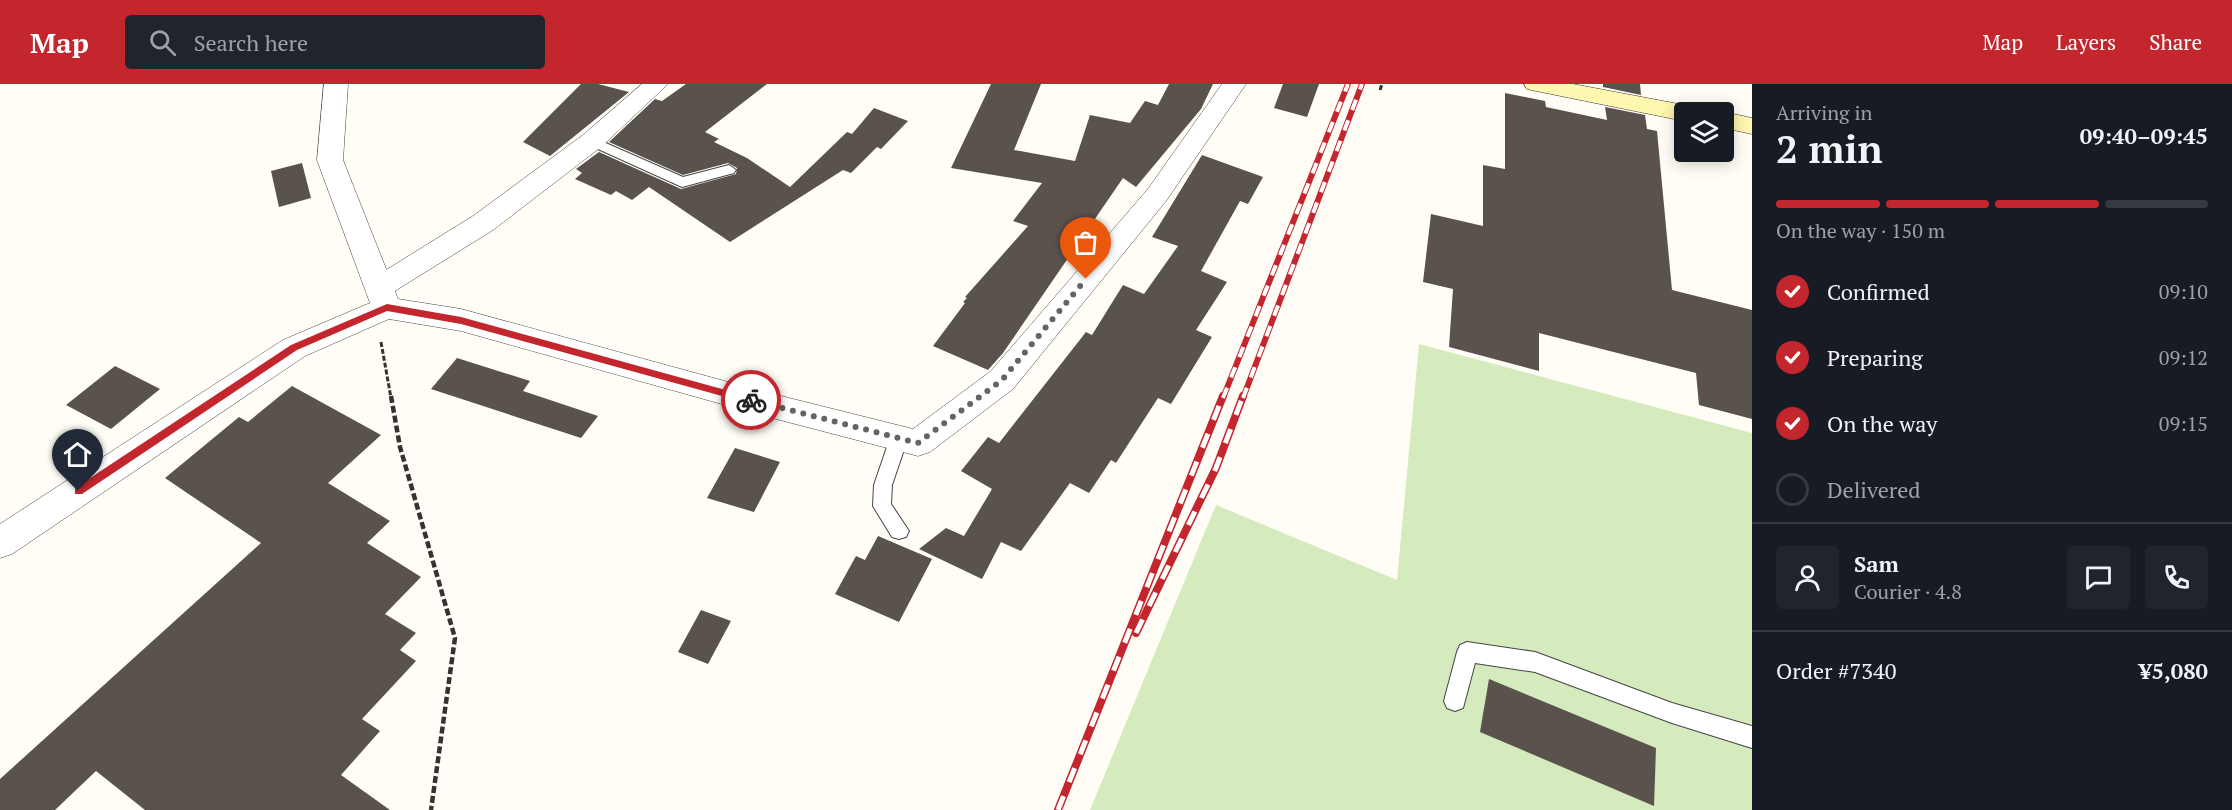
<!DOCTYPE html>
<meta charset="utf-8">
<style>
body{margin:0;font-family:"PT Serif",serif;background:#20242c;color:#f1f3f6;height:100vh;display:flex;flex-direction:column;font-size:22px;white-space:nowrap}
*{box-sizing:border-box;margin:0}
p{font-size:20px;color:#9ea1a6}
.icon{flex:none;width:33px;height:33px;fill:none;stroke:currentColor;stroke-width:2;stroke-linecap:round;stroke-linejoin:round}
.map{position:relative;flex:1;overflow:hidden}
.drawer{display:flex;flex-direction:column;background:#171b24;width:480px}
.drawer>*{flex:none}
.tools{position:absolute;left:1674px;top:18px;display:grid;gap:12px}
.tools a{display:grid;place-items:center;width:60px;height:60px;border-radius:6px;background:#171b24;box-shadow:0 3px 15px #0003;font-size:30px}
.pin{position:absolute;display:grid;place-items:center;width:51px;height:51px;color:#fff;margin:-62px -26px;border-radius:50% 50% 50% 0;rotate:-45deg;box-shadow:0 0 6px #0007}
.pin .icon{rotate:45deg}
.courier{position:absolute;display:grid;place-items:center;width:60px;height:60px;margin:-30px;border:4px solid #c4262e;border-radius:50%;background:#fff;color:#222;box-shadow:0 2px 8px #0007}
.summary em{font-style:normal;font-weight:700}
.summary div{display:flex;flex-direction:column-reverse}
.summary{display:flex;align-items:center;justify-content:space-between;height:102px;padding:0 24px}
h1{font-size:39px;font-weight:700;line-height:45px}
.bar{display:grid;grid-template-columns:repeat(4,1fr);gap:9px 6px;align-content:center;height:72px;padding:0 24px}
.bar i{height:8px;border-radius:4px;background:#363941}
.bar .active{background:#c4262e}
.bar p{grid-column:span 4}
.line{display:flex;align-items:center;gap:15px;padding:0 24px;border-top:2px solid #363941}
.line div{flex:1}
.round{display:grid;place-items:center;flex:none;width:63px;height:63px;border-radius:6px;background:#20242c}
ol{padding:0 24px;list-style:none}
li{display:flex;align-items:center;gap:18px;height:66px}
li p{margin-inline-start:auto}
li .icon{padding:6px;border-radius:50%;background:#c4262e;color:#fff;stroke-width:4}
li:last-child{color:#9ea1a6}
li i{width:33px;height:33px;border:3px solid #363941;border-radius:50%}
header{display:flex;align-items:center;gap:36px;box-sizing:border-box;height:84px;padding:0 30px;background:#c4262e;color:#fff}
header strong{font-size:28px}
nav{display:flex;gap:33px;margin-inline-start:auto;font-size:21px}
.search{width:420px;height:54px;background:#20242c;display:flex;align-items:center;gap:15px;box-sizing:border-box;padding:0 21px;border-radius:6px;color:#9ea1a6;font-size:22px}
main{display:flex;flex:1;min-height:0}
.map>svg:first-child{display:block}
.green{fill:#d5ebbd}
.building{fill:#5a524d}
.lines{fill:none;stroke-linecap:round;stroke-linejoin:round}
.service-casing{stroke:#444;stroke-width:2}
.minor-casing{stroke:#444;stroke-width:1}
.tertiary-casing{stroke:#444;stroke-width:1}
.secondary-casing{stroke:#333;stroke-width:1}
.path-far1{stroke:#333;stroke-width:3;stroke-dasharray:5 2;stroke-linecap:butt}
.path{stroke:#333;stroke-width:4.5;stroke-dasharray:7 3;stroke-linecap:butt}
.service{fill:#fff;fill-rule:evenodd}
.minor{fill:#fff;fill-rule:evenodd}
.tertiary{fill:#fff;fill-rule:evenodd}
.secondary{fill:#fff6b0;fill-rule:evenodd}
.rail-far1-casing{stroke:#c4262e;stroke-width:6}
.rail-casing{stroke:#c4262e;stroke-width:8}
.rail-far1{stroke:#fff;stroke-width:4;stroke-dasharray:11;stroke-linecap:butt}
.rail{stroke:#fff;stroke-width:5;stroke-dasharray:15;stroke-linecap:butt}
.route{fill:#c4262e}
.done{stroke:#646461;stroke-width:6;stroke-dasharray:0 10.8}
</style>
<header>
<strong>Map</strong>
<div class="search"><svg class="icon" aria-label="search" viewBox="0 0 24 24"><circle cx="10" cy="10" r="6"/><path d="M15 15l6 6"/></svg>Search here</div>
<nav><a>Map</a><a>Layers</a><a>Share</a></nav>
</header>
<main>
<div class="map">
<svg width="1752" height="726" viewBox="0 0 1752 726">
<rect width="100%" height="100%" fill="#fffdf5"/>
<!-- green -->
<polygon class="green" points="1419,260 1752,349 1752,726 1090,726 1216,421 1397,496"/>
<!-- building -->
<g class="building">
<polygon points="581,0 598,0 629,8 550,72 523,58"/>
<polygon points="686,0 767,0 705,48 719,55 714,58 747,74 790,103 847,48 852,50 874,24 908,37 881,65 877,63 851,89 843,86 730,158 649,103 632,116 616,107 611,111 575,95 582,89 576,85 599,68 681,105 736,90 737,84 728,79 683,91 609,58 655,15 662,17"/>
<polygon points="991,0 1041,0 1014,66 1075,77 1090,31 1130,39 1145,17 1158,21 1169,0 1213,0 1201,25 1136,103 1123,94 1003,269 988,286 933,262 965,219 963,218 967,214 965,213 1028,142 1013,137 1042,99 951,84"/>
<polygon points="1283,0 1319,0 1307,33 1274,24"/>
<polygon points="1603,0 1640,0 1641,11 1603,3"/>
<polygon points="1505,9 1545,17 1546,23 1607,36 1605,23 1645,31 1647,45 1657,47 1672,206 1752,226 1752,335 1699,321 1696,289 1539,249 1539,287 1449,263 1453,205 1423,198 1431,130 1483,142 1483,81 1505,85"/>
<polygon points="1202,71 1263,93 1248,120 1240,117 1201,187 1227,198 1196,246 1212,253 1171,320 1158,314 1116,379 1111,376 1089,409 1070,399 1021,467 1001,458 982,495 919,465 946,444 964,452 992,405 961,387 988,353 999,359 1086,248 1092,251 1123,201 1144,210 1178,162 1152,153"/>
<polygon points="302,79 311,114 279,123 271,87"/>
<polygon points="457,274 530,297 523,307 598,332 581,354 431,305"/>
<polygon points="115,282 160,305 111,345 66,321"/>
<polygon points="292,302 381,351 328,399 390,437 367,459 421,493 385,530 416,549 400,566 416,577 362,635 380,647 341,691 390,726 145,726 96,687 55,726 0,726 0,695 261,459 165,394 239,333 248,338"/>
<polygon points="735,364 780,378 754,428 707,414"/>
<polygon points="878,452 932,475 899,538 835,510 856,472 865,476"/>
<polygon points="701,526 731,537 708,580 678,568"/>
<polygon points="1489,595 1656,664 1654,722 1480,648"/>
</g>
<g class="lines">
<!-- service casing -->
<g class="service-casing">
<g id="service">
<polygon points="592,53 683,93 729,81 736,86 734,89 682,103 587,60 587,54"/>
<polygon points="899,347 905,349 908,354 892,401 891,420 909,447 906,453 899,455 892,453 873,422 874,401 890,354 893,349"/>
<polygon points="1467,558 1535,568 1672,619 1752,642 1752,664 1672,639 1535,588 1475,579 1463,624 1455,627 1447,624 1444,617 1457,568 1460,561"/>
</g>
</g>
<!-- minor casing -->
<g class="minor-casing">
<polygon id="minor" points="324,0 348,0 343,76 398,215 461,225 761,307 913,345 991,287 1148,105 1222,0 1246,0 1166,117 1013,305 930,368 918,372 761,331 461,247 389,235 305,272 12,470 0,474 0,440 283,256 370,219 317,76"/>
</g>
<!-- tertiary casing -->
<g class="tertiary-casing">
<polygon id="tertiary" points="642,0 668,0 601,63 493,146 390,210 380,213 370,210 365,203 370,196 473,132 583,51"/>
</g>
<!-- secondary casing -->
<g class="secondary-casing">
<g id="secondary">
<polygon points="1524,0 1573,0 1684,21 1693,24 1696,28 1684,28 1684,37 1536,7 1527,5"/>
<polygon points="1723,28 1724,28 1752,34 1752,50 1724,44"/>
</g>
</g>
<!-- path-far1 -->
<g class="path-far1">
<polyline points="1380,6 1382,0"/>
<polyline points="381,258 391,314"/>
</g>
<!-- path -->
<polyline class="path" points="391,312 400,363 455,554 431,726"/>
<!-- service -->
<use href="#service" class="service"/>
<!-- minor -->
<use href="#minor" class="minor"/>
<!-- tertiary -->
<use href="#tertiary" class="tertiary"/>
<!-- secondary -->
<use href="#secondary" class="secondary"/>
<!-- rail-far1 casing -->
<g class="rail-far1-casing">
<g id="rail-far1">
<polyline points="1223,314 1348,0"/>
<polyline points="1243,314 1362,0"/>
</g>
</g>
<!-- rail casing -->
<g class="rail-casing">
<g id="rail">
<polyline points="1136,549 1216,384 1243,312"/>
<polyline points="1058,726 1223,312"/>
</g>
</g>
<!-- rail-far1 -->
<use href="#rail-far1" class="rail-far1"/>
<!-- rail -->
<use href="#rail" class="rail"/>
</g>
<!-- route -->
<polygon class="route" points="387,220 461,233 751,313 756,316 751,320 461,240 387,227 297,266 82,410 75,410 75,404 291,261"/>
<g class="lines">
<!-- done -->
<polyline class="done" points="751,316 918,359 1002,296 1086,195"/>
</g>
</svg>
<div class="tools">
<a><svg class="icon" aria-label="layers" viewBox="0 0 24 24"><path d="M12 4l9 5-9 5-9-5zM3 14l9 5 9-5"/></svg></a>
</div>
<div class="pin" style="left:1086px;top:195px;background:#ea580c"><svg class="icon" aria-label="bag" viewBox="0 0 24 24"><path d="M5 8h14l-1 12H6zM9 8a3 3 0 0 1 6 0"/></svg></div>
<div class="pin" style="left:78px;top:407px;background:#1f2937"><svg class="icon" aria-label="home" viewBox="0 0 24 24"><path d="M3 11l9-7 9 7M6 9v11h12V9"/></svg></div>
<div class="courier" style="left:751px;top:316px"><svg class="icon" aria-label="bike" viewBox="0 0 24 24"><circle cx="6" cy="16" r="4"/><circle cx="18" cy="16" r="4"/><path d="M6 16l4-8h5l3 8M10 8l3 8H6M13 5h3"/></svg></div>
</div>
<section class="drawer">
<div class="summary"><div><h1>2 min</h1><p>Arriving in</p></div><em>09:40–09:45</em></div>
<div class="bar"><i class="active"></i><i class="active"></i><i class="active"></i><i></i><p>On the way · 150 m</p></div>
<ol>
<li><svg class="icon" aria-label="check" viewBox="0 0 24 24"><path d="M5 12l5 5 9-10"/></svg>Confirmed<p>09:10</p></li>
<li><svg class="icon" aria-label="check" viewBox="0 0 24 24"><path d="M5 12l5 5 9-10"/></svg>Preparing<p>09:12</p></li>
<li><svg class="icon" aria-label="check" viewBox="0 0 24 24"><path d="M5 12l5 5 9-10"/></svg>On the way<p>09:15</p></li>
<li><i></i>Delivered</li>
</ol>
<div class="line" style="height:108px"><a class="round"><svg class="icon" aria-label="person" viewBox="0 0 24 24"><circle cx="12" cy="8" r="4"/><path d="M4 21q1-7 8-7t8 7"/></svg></a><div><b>Sam</b><p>Courier · 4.8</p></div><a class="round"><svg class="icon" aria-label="chat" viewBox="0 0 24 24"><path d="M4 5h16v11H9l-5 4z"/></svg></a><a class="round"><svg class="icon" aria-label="phone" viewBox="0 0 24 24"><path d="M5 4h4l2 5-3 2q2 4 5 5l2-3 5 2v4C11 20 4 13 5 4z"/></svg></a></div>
<div class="line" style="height:78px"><div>Order #7340</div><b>¥5,080</b></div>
</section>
</main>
